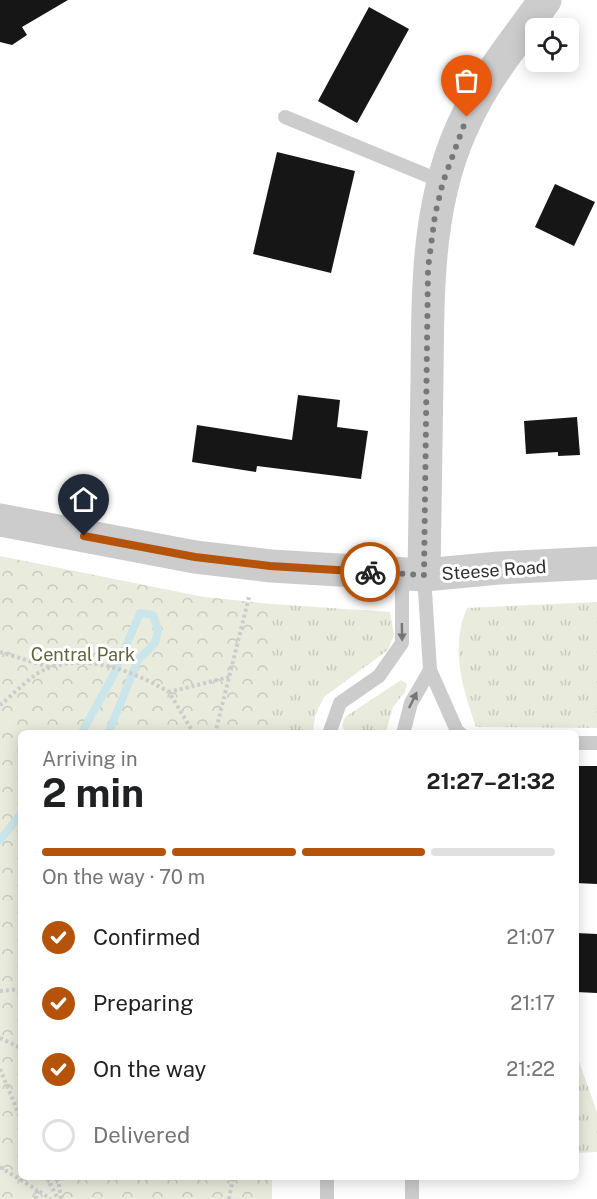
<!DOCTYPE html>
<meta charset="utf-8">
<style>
body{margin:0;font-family:"Public Sans",sans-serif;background:#f2f2f2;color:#202124;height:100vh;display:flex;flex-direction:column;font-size:22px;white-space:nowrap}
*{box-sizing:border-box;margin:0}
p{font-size:20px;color:#757577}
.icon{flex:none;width:33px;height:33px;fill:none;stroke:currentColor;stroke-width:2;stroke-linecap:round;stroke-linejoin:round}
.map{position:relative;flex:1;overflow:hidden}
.drawer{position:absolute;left:18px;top:730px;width:561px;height:450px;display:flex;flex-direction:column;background:#fff;border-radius:9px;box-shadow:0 3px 15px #0003}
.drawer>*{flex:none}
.buttons{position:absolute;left:525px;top:18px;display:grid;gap:12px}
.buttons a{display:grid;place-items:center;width:54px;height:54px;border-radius:9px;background:#fff;box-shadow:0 3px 15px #0003;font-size:30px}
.pin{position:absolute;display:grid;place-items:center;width:51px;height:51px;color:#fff;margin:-62px -26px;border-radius:50% 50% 50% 0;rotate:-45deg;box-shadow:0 0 6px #0007}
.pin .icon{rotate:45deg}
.courier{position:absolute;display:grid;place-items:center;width:60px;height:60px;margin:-30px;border:4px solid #b45309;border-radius:50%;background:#fff;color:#222;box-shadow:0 2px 8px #0007}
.head em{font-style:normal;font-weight:700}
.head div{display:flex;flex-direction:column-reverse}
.head{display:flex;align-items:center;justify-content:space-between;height:102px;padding:0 24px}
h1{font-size:39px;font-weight:700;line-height:45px}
.bar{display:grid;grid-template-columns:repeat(4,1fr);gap:9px 6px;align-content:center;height:72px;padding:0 24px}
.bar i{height:8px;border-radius:4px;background:#e0e0e0}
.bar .active{background:#b45309}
.bar p{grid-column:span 4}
ol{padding:0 24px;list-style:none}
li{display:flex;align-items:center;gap:18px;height:66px}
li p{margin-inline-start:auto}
li .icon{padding:6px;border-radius:50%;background:#b45309;color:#fff;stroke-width:4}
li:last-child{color:#757577}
li i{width:33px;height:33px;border:3px solid #e0e0e0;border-radius:50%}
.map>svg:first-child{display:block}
.grass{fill:url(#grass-tufts)}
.park{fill:url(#park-crowns)}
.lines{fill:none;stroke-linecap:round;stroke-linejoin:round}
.stream{stroke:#cbe6ea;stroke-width:8}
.building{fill:#161616}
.path{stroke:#ccc;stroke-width:4;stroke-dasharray:3 3;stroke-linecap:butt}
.service{stroke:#ccc;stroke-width:14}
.tertiary{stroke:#ccc;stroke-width:33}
.oneway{fill:#767676}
.done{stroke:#787878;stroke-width:6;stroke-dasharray:0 10.8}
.route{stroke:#b45309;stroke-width:8}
.labels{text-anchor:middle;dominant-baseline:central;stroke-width:6;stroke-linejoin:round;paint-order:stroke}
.street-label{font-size:18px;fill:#2f2f2f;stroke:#fff}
.park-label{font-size:18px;fill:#5e673f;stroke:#fff}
</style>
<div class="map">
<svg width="597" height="1199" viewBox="0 0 597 1199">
<defs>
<pattern id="grass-tufts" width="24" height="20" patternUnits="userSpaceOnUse" patternTransform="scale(1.5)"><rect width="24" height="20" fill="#e9ebdd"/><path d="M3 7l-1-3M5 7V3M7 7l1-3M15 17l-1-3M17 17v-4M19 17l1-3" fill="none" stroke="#c8cabe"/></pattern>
<pattern id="park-crowns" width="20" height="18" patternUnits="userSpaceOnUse" patternTransform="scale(1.5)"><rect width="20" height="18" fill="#e9ebdd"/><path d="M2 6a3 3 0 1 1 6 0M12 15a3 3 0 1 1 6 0" fill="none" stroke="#c8cabe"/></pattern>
</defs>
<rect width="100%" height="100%" fill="#fff"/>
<!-- grass -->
<g class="grass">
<path d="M597,602V728L476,727C462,687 450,648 467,608Z"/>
<polygon points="272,604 390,612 394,634 388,650 324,697 315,716 313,731 309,733 272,733"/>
<polygon points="401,680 407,684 405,692 393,707 386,732 345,732 342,726 345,717"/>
<polygon points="576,1053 597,1112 597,1152 576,1153"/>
</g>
<!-- park -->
<polygon class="park" points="0,556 204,597 272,604 272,733 21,734 21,1178 272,1178 272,1199 0,1199"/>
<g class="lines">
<!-- stream -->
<g class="stream">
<polyline points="81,734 113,676 140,613 153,615 158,630 155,643 138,660 108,734"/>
<polyline points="0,840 21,814"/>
</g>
</g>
<!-- building -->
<g class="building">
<polygon points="0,0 68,0 22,27 27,35 12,45 0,42"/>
<polygon points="369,7 409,29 357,123 318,101"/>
<polygon points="277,152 355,171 331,273 253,254"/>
<polygon points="555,184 595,202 574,246 535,227"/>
<polygon points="298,395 340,400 337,427 368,431 361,479 257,466 256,472 192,462 197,425 292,440"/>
<polygon points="577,417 580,455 558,456 558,452 526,454 524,421"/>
<polygon points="576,766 597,766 597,884 576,883"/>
<polygon points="576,933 597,934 597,993 576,992"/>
</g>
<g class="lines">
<!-- path -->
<g class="path">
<polyline points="0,652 49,667"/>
<path d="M0,705C14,694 32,674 48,668C90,654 133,671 169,692"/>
<polyline points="194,734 169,692 229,677"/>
<polyline points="215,734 249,597"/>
<polyline points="0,991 21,989"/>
<polyline points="0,1038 21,1048"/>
<polyline points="0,1069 21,1119"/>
<polyline points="0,1167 37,1190"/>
<polyline points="47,1178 58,1199"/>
<polyline points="58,1178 61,1199"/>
<polyline points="36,1199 37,1190 51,1199"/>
<polyline points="229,1199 233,1178"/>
</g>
<!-- service -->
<g class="service">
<polyline points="285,117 443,182"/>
<polyline points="424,575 430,670 457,731 461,734"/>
<polyline points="329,734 340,703 379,676 402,643 402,574"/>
<polyline points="403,734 411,703 430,670"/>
<polyline points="576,743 597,743"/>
<polyline points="327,1178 327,1199"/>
<polyline points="412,1178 412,1199"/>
</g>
<!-- tertiary -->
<g class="tertiary">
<polyline points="0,520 195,557 271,566 424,575 499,568 597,563"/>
<path d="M424,575C425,510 426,445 427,380C428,290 426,199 467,117C487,75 518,38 545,0"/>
</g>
</g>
<!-- one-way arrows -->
<defs><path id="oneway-solid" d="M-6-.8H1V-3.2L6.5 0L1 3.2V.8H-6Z" transform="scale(1.5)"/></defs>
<g class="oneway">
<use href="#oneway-solid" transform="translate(402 632) rotate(89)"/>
<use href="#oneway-solid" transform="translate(413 700) rotate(-64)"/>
</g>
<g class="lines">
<!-- done -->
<polyline class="done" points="370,572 424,575 428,268 435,215 443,182 467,117"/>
<!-- route -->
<polyline class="route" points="84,536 195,557 270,566 370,572"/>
</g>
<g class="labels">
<!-- street labels -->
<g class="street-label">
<text transform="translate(494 570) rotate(-4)">Steese Road</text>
</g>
<!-- park labels -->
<g class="park-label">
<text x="83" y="654">Central Park</text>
</g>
</g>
</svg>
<div class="buttons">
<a><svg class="icon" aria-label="locate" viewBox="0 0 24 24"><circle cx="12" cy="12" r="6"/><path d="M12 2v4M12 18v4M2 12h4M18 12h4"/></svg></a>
</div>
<div class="pin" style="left:467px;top:117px;background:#ea580c"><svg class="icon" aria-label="bag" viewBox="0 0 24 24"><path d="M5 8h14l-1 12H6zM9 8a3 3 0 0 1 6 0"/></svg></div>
<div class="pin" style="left:84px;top:536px;background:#1f2937"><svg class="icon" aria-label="home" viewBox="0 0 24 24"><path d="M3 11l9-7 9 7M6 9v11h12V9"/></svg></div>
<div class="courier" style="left:370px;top:572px"><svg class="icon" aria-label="bike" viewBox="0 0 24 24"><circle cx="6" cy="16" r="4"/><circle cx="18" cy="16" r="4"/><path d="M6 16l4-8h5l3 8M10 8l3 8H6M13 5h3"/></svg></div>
<section class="drawer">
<div class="head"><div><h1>2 min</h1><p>Arriving in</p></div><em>21:27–21:32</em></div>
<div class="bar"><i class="active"></i><i class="active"></i><i class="active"></i><i></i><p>On the way · 70 m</p></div>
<ol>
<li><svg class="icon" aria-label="check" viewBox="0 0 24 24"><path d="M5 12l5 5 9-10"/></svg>Confirmed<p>21:07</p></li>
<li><svg class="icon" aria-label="check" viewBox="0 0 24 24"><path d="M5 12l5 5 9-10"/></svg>Preparing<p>21:17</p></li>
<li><svg class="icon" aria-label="check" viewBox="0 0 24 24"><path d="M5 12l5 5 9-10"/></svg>On the way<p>21:22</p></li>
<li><i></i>Delivered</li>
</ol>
</section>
</div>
